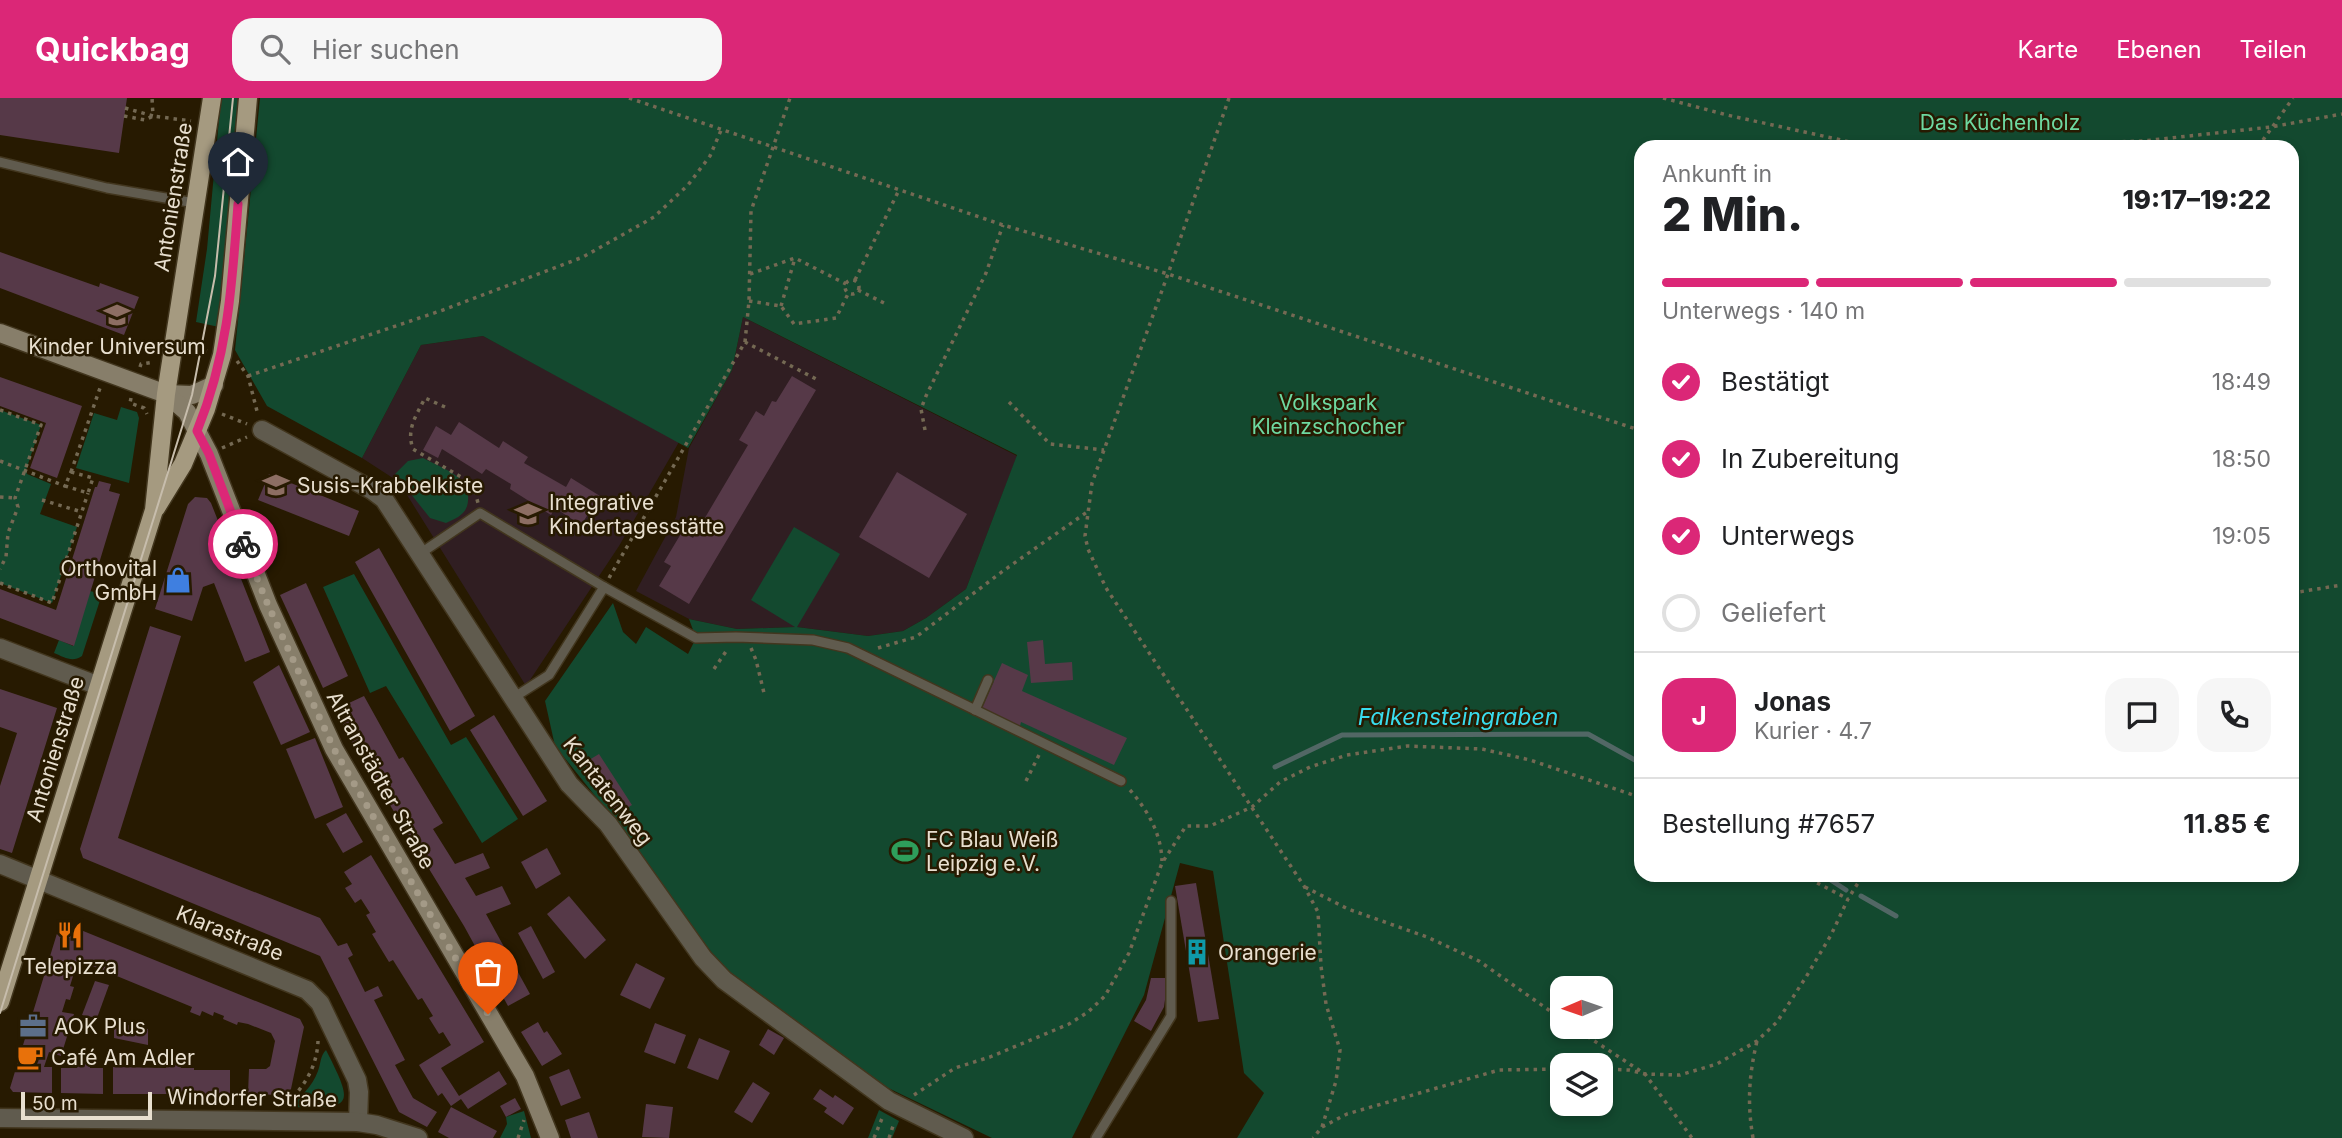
<!DOCTYPE html>
<html lang="de">
<meta charset="utf-8">
<style>
body{margin:0;font-family:Inter,sans-serif;background:#f6f6f6;color:#202124;height:100vh;display:flex;flex-direction:column;font-size:26px;white-space:nowrap}
*{box-sizing:border-box;margin:0}
p{font-size:23px;color:#757577}
.icon{flex:none;width:38px;height:38px;fill:none;stroke:currentColor;stroke-width:2;stroke-linecap:round;stroke-linejoin:round}
.map{position:relative;flex:1;overflow:hidden}
.panel{position:absolute;left:1634px;top:42px;width:665px;height:742px;display:flex;flex-direction:column;background:#fff;border-radius:21px;box-shadow:0 4px 10px #0003}
.panel>*{flex:none}
.needle{width:46px;rotate:268deg}
.controls{position:absolute;left:1550px;top:878px;display:grid;gap:14px}
.controls a{display:grid;place-items:center;width:63px;height:63px;border-radius:14px;background:#fff;box-shadow:0 4px 10px #0003;font-size:35px}
.scale{position:absolute;left:21px;bottom:18px;width:131px;box-sizing:border-box;padding-left:7px;border:4px solid #e8dfcf;border-top:0;font-size:19px;line-height:24px;white-space:nowrap;color:#e8dfcf;-webkit-text-stroke:5px #271a01;paint-order:stroke}
.pin{position:absolute;display:grid;place-items:center;width:60px;height:60px;color:#fff;margin:-72px -30px;border-radius:50% 50% 50% 0;rotate:-45deg;box-shadow:0 0 7px #0007}
.pin .icon{rotate:45deg}
.courier{position:absolute;display:grid;place-items:center;width:70px;height:70px;margin:-35px;border:5px solid #db2777;border-radius:50%;background:#fff;color:#222;box-shadow:0 2px 9px #0007}
.summary em{font-style:normal;font-weight:800}
.summary div{display:flex;flex-direction:column-reverse}
.summary{display:flex;align-items:center;justify-content:space-between;height:119px;padding:0 28px}
h1{font-size:46px;font-weight:800;line-height:52px}
.bar{display:grid;grid-template-columns:repeat(4,1fr);gap:10px 7px;align-content:center;height:84px;padding:0 28px}
.bar i{height:9px;border-radius:5px;background:#e0e0e0}
.bar .current{background:#db2777}
.bar p{grid-column:span 4}
.line{display:flex;align-items:center;gap:18px;padding:0 28px;border-top:2px solid #e0e0e0}
.line div{flex:1}
.round{display:grid;place-items:center;flex:none;width:74px;height:74px;border-radius:21px;background:#f6f6f6}
ol{padding:0 28px;list-style:none}
li{display:flex;align-items:center;gap:21px;height:77px}
li p{margin-inline-start:auto}
li .icon{padding:7px;border-radius:50%;background:#db2777;color:#fff;stroke-width:4}
li:last-child{color:#757577}
li i{width:38px;height:38px;border:4px solid #e0e0e0;border-radius:50%}
header{display:flex;align-items:center;gap:42px;box-sizing:border-box;height:98px;padding:0 35px;background:#db2777;color:#fff}
header strong{font-size:33px}
nav{display:flex;gap:38px;margin-inline-start:auto;font-size:24px}
.search{width:490px;height:63px;background:#f6f6f6;display:flex;align-items:center;gap:18px;box-sizing:border-box;padding:0 24px;border-radius:21px;color:#757577;font-size:26px}
.map>svg:first-child{display:block}
.education{fill:#301e22}
.green{fill:#13492f;fill-rule:evenodd}
.lines{fill:none;stroke-linecap:round;stroke-linejoin:round}
.stream{stroke:#526765;stroke-width:5}
.building{fill:#563948}
.lane-casing{stroke:#42361e;stroke-width:12}
.street-casing{stroke:#42361e;stroke-width:21}
.secondary-casing{stroke:#42361e;stroke-width:21}
.primary-casing{stroke:#42361e;stroke-width:21}
.path{stroke:#746953;stroke-width:3.5;stroke-dasharray:3.5 5;stroke-linecap:butt}
.lane{stroke:#605b4e;stroke-width:9}
.street{stroke:#605b4e;stroke-width:18}
.secondary{stroke:#877e6a;stroke-width:18}
.primary{stroke:#a59a80;stroke-width:18}
.tram{stroke:#c7bdac;stroke-width:2}
.done{stroke:#a49a87;stroke-width:7;stroke-dasharray:0 12.6}
.route{stroke:#db2777;stroke-width:9}
.labels{text-anchor:middle;dominant-baseline:central;stroke-width:5;stroke-linejoin:round;paint-order:stroke}
.park-label{font-size:21px;fill:#6ed9a1;stroke:#271a01}
.street-label{font-size:21px;fill:#e8dfcf;stroke:#271a01}
.poi-label{font-size:21px;fill:#e8dfcf;stroke:#271a01;text-anchor:start}
.water-label{font-size:23px;font-style:italic;fill:#39dced;stroke:#271a01}
</style>
<header>
<strong>Quickbag</strong>
<div class="search"><svg class="icon" aria-label="search" viewBox="0 0 24 24"><circle cx="10" cy="10" r="6"/><path d="M15 15l6 6"/></svg>Hier suchen</div>
<nav><a>Karte</a><a>Ebenen</a><a>Teilen</a></nav>
</header>
<div class="map">
<svg width="2342" height="1040" viewBox="0 0 2342 1040">
<rect width="100%" height="100%" fill="#271a01"/>
<!-- education -->
<g class="education">
<polygon points="743,219 1017,358 966,491 926,520 903,533 868,538 797,529 737,531 689,521 636,493 676,419 689,350 732,272"/>
<polygon points="483,238 679,344 619,448 526,588 399,384 362,360 421,247"/>
</g>
<!-- green -->
<g class="green">
<polygon points="221,0 240,0 219,229 196,224 207,151"/>
<path d="M260,0H2342V1040H1237L1264,995L1244,975L1213,773L1180,765L1144,897L1072,1040H992L884,988L726,873L654,780L629,740L555,648L545,603L613,505L623,534L636,546L646,529L688,556L696,540L689,521L737,531L795,529L751,502L794,429L840,456L797,529L868,538L903,533L926,520L966,491L1017,357L743,219L732,272L688,350L483,238L421,247L362,360L267,308L235,252ZM1642,49H2292V777H1642ZM1563,891H1601V929H1563ZM1563,968H1601V1006H1563Z"/>
<polygon points="121,309 137,314 139,320 129,385 76,370 94,315 117,322"/>
<polygon points="0,312 41,327 26,372 27,376 51,386 40,416 77,429 52,505 0,485"/>
<path d="M423,360C441,370 471,378 468,403C467,416 457,420 446,425L430,420L395,376L408,363Z"/>
<polygon points="354,476 451,647 466,639 518,721 482,745 386,588 370,595 323,489"/>
<path d="M90,493L102,496L82,558C72,565 64,559 54,555L59,542L73,548Z"/>
<path d="M326,952C356,1011 352,1010 288,1009C301,999 312,989 318,973C321,965 320,958 326,952Z"/>
<polygon points="879,1012 899,1023 892,1040 868,1040"/>
<polygon points="524,1013 531,1040 500,1040 507,1026 506,1019"/>
</g>
<g class="lines">
<!-- stream -->
<g class="stream">
<polyline points="1275,669 1342,637 1588,636 1642,666"/>
<polyline points="1823,777 1846,792"/>
<polyline points="1861,798 1896,818"/>
</g>
</g>
<!-- building -->
<g class="building">
<polygon points="0,0 127,0 119,55 0,37"/>
<polygon points="0,154 99,189 100,185 139,199 124,237 0,190"/>
<polygon points="792,278 816,292 689,506 659,488 671,468 664,464 682,434 693,440 748,347 739,342 756,313 764,318 772,303 776,304"/>
<polygon points="0,279 82,308 57,380 30,370 46,325 0,308"/>
<polygon points="459,324 499,350 503,343 528,359 524,365 566,389 571,380 600,398 581,427 555,410 551,417 510,391 511,386 486,371 482,376 442,351 438,360 423,352 436,328 451,337"/>
<polygon points="897,374 967,416 929,480 859,439"/>
<polygon points="269,376 359,413 349,438 258,402"/>
<polygon points="99,383 111,386 109,393 120,396 74,548 0,520 0,491 56,512 95,389 97,389"/>
<polygon points="195,399 207,400 211,405 270,554 245,564 214,485 203,489 192,523 155,511 188,406"/>
<polygon points="379,450 475,618 450,633 355,464"/>
<polygon points="306,485 348,578 323,590 280,497"/>
<polygon points="150,528 181,538 118,740 320,820 338,848 347,845 353,857 348,860 365,894 378,888 383,898 374,902 405,962 395,967 413,1000 437,1014 427,1029 399,1014 320,858 83,760 80,751"/>
<polygon points="1043,542 1045,566 1072,564 1073,582 1031,585 1027,544"/>
<polygon points="1002,565 1028,577 1022,593 1127,640 1114,667 1021,624 1020,628 982,610"/>
<polygon points="279,567 310,634 281,647 253,584"/>
<polygon points="0,591 57,610 12,755 0,751 0,688 17,635 0,629"/>
<polygon points="364,598 399,661 403,659 443,725 433,731 455,766 483,755 490,770 465,780 476,798 502,788 511,806 486,816 530,896 508,908 464,828 352,645 336,611"/>
<polygon points="494,617 547,703 523,718 470,632"/>
<polygon points="315,640 343,709 315,721 286,651"/>
<polygon points="599,656 632,707 617,716 584,665"/>
<polygon points="346,715 363,744 343,755 326,726"/>
<polygon points="547,750 561,776 536,791 521,764"/>
<polygon points="371,757 484,944 441,970 459,998 499,973 507,986 468,1011 461,1001 451,1008 442,995 438,998 419,967 451,947 443,934 439,936 429,920 433,918 422,900 418,902 393,862 389,864 372,836 376,834 366,817 370,815 361,801 355,805 345,790 352,786 344,774"/>
<polygon points="1196,785 1219,921 1198,924 1175,788"/>
<polygon points="569,798 606,842 585,861 547,816"/>
<polygon points="66,826 300,921 304,929 291,991 285,997 248,996 249,971 266,971 270,968 275,943 271,935 248,926 238,924 237,927 223,921 224,918 214,914 213,918 202,913 200,918 190,914 192,909 78,862 70,888 74,889 70,902 66,901 62,914 74,916 61,958 49,954 44,969 52,969 52,995 13,994 10,990 47,868 59,829"/>
<polygon points="531,828 555,874 543,881 518,835"/>
<polygon points="636,865 665,880 650,911 620,897"/>
<polygon points="1151,880 1168,880 1164,909 1151,933 1134,923 1146,902"/>
<polygon points="95,883 109,887 97,920 82,917"/>
<polygon points="114,924 148,931 148,947 114,940"/>
<polygon points="538,924 544,935 547,933 562,956 542,968 521,934"/>
<polygon points="655,925 686,937 675,966 644,954"/>
<polygon points="768,931 784,940 774,957 759,947"/>
<polygon points="699,940 730,953 718,982 687,970"/>
<polygon points="77,966 90,966 90,970 103,970 103,996 61,995 61,970 77,970"/>
<polygon points="166,966 181,966 181,970 194,970 194,972 230,972 230,996 113,996 113,969 166,970"/>
<polygon points="569,971 581,1000 561,1008 549,979"/>
<polygon points="753,984 770,995 752,1025 734,1014"/>
<polygon points="820,991 833,1000 835,997 854,1010 843,1027 824,1014 827,1010 813,1001"/>
<polygon points="515,1000 521,1011 506,1019 500,1008"/>
<polygon points="646,1006 673,1009 669,1040 642,1039"/>
<polygon points="451,1009 497,1033 493,1040 449,1040 438,1034"/>
<polygon points="589,1014 598,1040 571,1040 565,1022"/>
</g>
<g class="lines">
<!-- lane casing -->
<g class="lane-casing">
<g id="lane">
<polyline points="0,64 107,90 195,105"/>
<polyline points="421,455 480,415 604,489"/>
<polyline points="513,600 549,577 604,489 696,540 736,539 813,542 848,550 1121,683"/>
<polyline points="975,612 988,582"/>
<polyline points="1096,1040 1171,918 1171,803"/>
</g>
</g>
<!-- street casing -->
<g class="street-casing">
<g id="street">
<polyline points="262,332 372,392 384,401 569,686 608,726 703,860 724,882 889,1003 964,1040"/>
<polyline points="0,550 99,588"/>
<polyline points="0,766 307,892 320,905 357,982 359,994 358,1024"/>
<polyline points="0,1020 358,1024 377,1027 418,1040"/>
</g>
</g>
<!-- secondary casing -->
<g class="secondary-casing">
<g id="secondary">
<polyline points="0,235 166,296 192,297 214,287"/>
<polyline points="166,296 187,314 209,356 268,507 334,651 525,978 550,1040"/>
</g>
</g>
<!-- primary casing -->
<g class="primary-casing">
<g id="primary">
<polyline points="156,410 183,366 206,311 222,257 230,203 248,0"/>
<polyline points="0,904 154,412 166,296 212,0"/>
</g>
</g>
<!-- path -->
<g class="path">
<polyline points="629,0 1003,127 1168,176 1642,333"/>
<polyline points="1229,0 1168,176 1092,385 1085,438 1088,451 1106,490 1304,788 1318,814 1321,868 1326,906 1340,952 1336,983 1322,1029 1313,1040"/>
<polyline points="1663,0 1727,17 1873,49"/>
<polyline points="125,10 153,18 152,0"/>
<polyline points="124,18 145,22 153,18 191,23"/>
<polyline points="1952,49 2143,43 2271,29 2342,16"/>
<polyline points="2258,49 2293,0"/>
<polyline points="750,176 795,160 846,186"/>
<polyline points="855,182 899,92"/>
<circle cx="852" cy="189" r="7"/>
<polyline points="858,192 884,205"/>
<polyline points="749,203 781,208 794,226 836,220 849,194"/>
<polyline points="781,208 795,160"/>
<polyline points="745,244 749,203 751,113 790,0"/>
<polyline points="190,250 207,253"/>
<polyline points="237,263 248,278 258,317"/>
<polyline points="140,269 141,266 154,264"/>
<polyline points="248,278 443,212 583,159 654,119 688,87 710,58 722,30"/>
<polyline points="131,300 130,305 144,310 147,316"/>
<polyline points="1009,304 1050,346 1104,352"/>
<path d="M445,309L425,300C416,318 406,331 413,351L473,386L478,405"/>
<polyline points="0,312 41,327 15,400 18,409 8,435 6,459 0,471"/>
<polyline points="222,316 247,326"/>
<polyline points="925,332 921,311 926,298 986,175 1003,127"/>
<polyline points="222,350 247,339"/>
<polyline points="0,363 65,388"/>
<polyline points="71,374 100,290"/>
<polygon points="71,374 93,380 88,395 65,388"/>
<polyline points="0,399 15,400"/>
<polyline points="42,402 82,414"/>
<polyline points="519,424 531,404"/>
<polyline points="609,480 745,244 818,282"/>
<polyline points="0,485 52,505 88,395"/>
<polyline points="2292,495 2342,487"/>
<polyline points="751,550 756,562 764,595"/>
<polyline points="878,550 916,539 1003,473 1087,414"/>
<polyline points="714,571 727,552"/>
<polyline points="1026,683 1039,657"/>
<path d="M1130,692C1148,713 1161,735 1162,763"/>
<polyline points="1802,777 1848,801"/>
<polyline points="1305,789 1348,811 1427,839 1479,863 1563,922"/>
<polyline points="1573,929 1645,976 1692,1040"/>
<polyline points="1601,971 1629,972 1645,976 1680,977 1717,966 1757,943 1777,924 1806,879 1831,837 1848,801 1863,777"/>
<polyline points="914,997 955,970 990,959 1069,926 1088,914 1105,898 1129,855 1162,765 1186,728 1210,728 1252,709 1280,684 1310,669 1347,657 1407,648 1482,651 1530,662 1642,700"/>
<path d="M287,1005C305,988 317,968 318,943"/>
<polyline points="1322,1029 1347,1016 1499,972 1563,971"/>
<polyline points="518,1040 524,1022"/>
<polyline points="874,1040 883,1018"/>
<polyline points="889,1040 894,1025"/>
<path d="M1753,1040C1747,1005 1749,977 1757,943"/>
</g>
<!-- lane -->
<use href="#lane" class="lane"/>
<!-- street -->
<use href="#street" class="street"/>
<!-- secondary -->
<use href="#secondary" class="secondary"/>
<!-- primary -->
<use href="#primary" class="primary"/>
<!-- tram -->
<polyline class="tram" points="0,915 192,297 215,178 233,0"/>
</g>
<g class="lines">
<!-- done -->
<polyline class="done" points="243,446 268,507 334,651 488,916"/>
<!-- route -->
<path class="route" d="M238,106C232,188 228,257 197,333L209,356L243,446"/>
</g>
<!-- icons -->
<defs>
<g id="school-bare" transform="scale(2.1)"><path d="M0-5L7-2L0 1L-7-2ZM-4 1L0 2.5L4 1V4Q0 6-4 4Z" fill="#8d6e63" stroke="#271a01" stroke-width="2.5" paint-order="stroke"/></g>
<g id="shop-bare" transform="scale(2.1)"><path d="M-5-2.5h2.3a2.7 3.5 0 0 1 5.4 0H5L5.5 6h-11ZM-1.5-2.5h3a1.5 2.3 0 0 0-3 0Z" fill="#3f7fe0" stroke="#271a01" stroke-width="2.5" paint-order="stroke"/></g>
<g id="stadium-bare" transform="scale(2.1)"><path d="M0-5a6.5 5 0 1 0 0 10a6.5 5 0 1 0 0-10ZM-3.5-1.8h7v3.6h-7Z" fill="#2e9e5b" stroke="#271a01" stroke-width="2.5" paint-order="stroke"/></g>
<g id="restaurant-bare" transform="scale(2.1)"><path d="M-5-6h1v4h1v-4h1v4h1v-4h1v5L-1.5 .5V6h-2V.5L-5-1ZM5-6V6H3V1.5H1.5Q1.5-4 5-6Z" fill="#e8710a" stroke="#271a01" stroke-width="2.5" paint-order="stroke"/></g>
<g id="building-bare" transform="scale(2.1)"><path d="M-4-6H4V6H1V3H-1V6H-4ZM-2.5-4.3h1.7v1.8h-1.7ZM.8-4.3h1.7v1.8H.8ZM-2.5-1h1.7V.8h-1.7ZM.8-1h1.7V.8H.8Z" fill="#0f9aa8" stroke="#271a01" stroke-width="2.5" paint-order="stroke"/></g>
<g id="office-bare" transform="scale(2.1)"><path d="M-6-3h4V-5.5h4V-3h4V5H-6ZM-1-4.5V-3h2v-1.5ZM-6 0V1H6V0Z" fill="#5c6f8a" stroke="#271a01" stroke-width="2.5" paint-order="stroke"/></g>
<g id="cafe-bare" transform="scale(2.1)"><path d="M-5.5-4.5H6V0H3Q3 3.5 0 3.5H-2.5Q-5.5 3.5-5.5 0ZM3-3.2v2h1.7v-2ZM-6 4.5H4V6H-6Z" fill="#e8710a" stroke="#271a01" stroke-width="2.5" paint-order="stroke"/></g>
</defs>
<g fill-rule="evenodd">
<use href="#school-bare" x="117" y="217"/>
<use href="#school-bare" x="276" y="387"/>
<use href="#school-bare" x="528" y="416"/>
<use href="#shop-bare" x="178" y="482"/>
<use href="#stadium-bare" x="905" y="753"/>
<use href="#restaurant-bare" x="70" y="837"/>
<use href="#building-bare" x="1197" y="854"/>
<use href="#office-bare" x="33" y="928"/>
<use href="#cafe-bare" x="30" y="959"/>
</g>
<g class="labels">
<!-- park labels -->
<g class="park-label">
<text x="2000" y="24">Das Küchenholz</text>
<text x="1328" y="304">Volkspark<tspan x="1328" dy="24">Kleinzschocher</tspan></text>
</g>
<!-- street labels -->
<g class="street-label">
<text transform="translate(173 99) rotate(-81)">Antonienstraße</text>
<text transform="translate(55 651) rotate(-73)">Antonienstraße</text>
<text transform="translate(381 682) rotate(61)">Altranstädter Straße</text>
<text transform="translate(608 693) rotate(52)">Kantatenweg</text>
<text transform="translate(230 835) rotate(22)">Klarastraße</text>
<text transform="translate(252 1000) rotate(1)">Windorfer Straße</text>
</g>
<!-- poi labels -->
<g class="poi-label">
<text x="117" y="248" text-anchor="middle">Kinder Universum</text>
<text x="297" y="387">Susis-Krabbelkiste</text>
<text x="549" y="404">Integrative<tspan x="549" dy="24">Kindertagesstätte</tspan></text>
<text x="157" y="470" text-anchor="end">Orthovital<tspan x="157" dy="24">GmbH</tspan></text>
<text x="926" y="741">FC Blau Weiß<tspan x="926" dy="24">Leipzig e.V.</tspan></text>
<text x="1218" y="854">Orangerie</text>
<text x="70" y="868" text-anchor="middle">Telepizza</text>
<text x="54" y="928">AOK Plus</text>
<text x="51" y="959">Café Am Adler</text>
</g>
<!-- water labels -->
<g class="water-label">
<text x="1458" y="619">Falkensteingraben</text>
</g>
</g>
</svg>
<div class="controls">
<a><svg class="needle" viewBox="-14 -14 28 28"><path d="M0-13l5 13h-10z" fill="#e53935"/><path d="M0 13l5-13h-10z" fill="#757577"/></svg></a>
<a><svg class="icon" aria-label="layers" viewBox="0 0 24 24"><path d="M12 4l9 5-9 5-9-5zM3 14l9 5 9-5"/></svg></a>
</div>
<div class="scale">50 m</div>
<div class="pin" style="left:488px;top:916px;background:#ea580c"><svg class="icon" aria-label="bag" viewBox="0 0 24 24"><path d="M5 8h14l-1 12H6zM9 8a3 3 0 0 1 6 0"/></svg></div>
<div class="pin" style="left:238px;top:106px;background:#1f2937"><svg class="icon" aria-label="home" viewBox="0 0 24 24"><path d="M3 11l9-7 9 7M6 9v11h12V9"/></svg></div>
<div class="courier" style="left:243px;top:446px"><svg class="icon" aria-label="bike" viewBox="0 0 24 24"><circle cx="6" cy="16" r="4"/><circle cx="18" cy="16" r="4"/><path d="M6 16l4-8h5l3 8M10 8l3 8H6M13 5h3"/></svg></div>
<section class="panel">
<div class="summary"><div><h1>2 Min.</h1><p>Ankunft in</p></div><em>19:17–19:22</em></div>
<div class="bar"><i class="current"></i><i class="current"></i><i class="current"></i><i></i><p>Unterwegs · 140 m</p></div>
<ol>
<li><svg class="icon" aria-label="check" viewBox="0 0 24 24"><path d="M5 12l5 5 9-10"/></svg>Bestätigt<p>18:49</p></li>
<li><svg class="icon" aria-label="check" viewBox="0 0 24 24"><path d="M5 12l5 5 9-10"/></svg>In Zubereitung<p>18:50</p></li>
<li><svg class="icon" aria-label="check" viewBox="0 0 24 24"><path d="M5 12l5 5 9-10"/></svg>Unterwegs<p>19:05</p></li>
<li><i></i>Geliefert</li>
</ol>
<div class="line" style="height:126px"><b class="round" style="background:#db2777;color:#fff">J</b><div><b>Jonas</b><p>Kurier · 4.7</p></div><a class="round"><svg class="icon" aria-label="chat" viewBox="0 0 24 24"><path d="M4 5h16v11H9l-5 4z"/></svg></a><a class="round"><svg class="icon" aria-label="phone" viewBox="0 0 24 24"><path d="M5 4h4l2 5-3 2q2 4 5 5l2-3 5 2v4C11 20 4 13 5 4z"/></svg></a></div>
<div class="line" style="height:91px"><div>Bestellung #7657</div><b>11.85 €</b></div>
</section>
</div>
